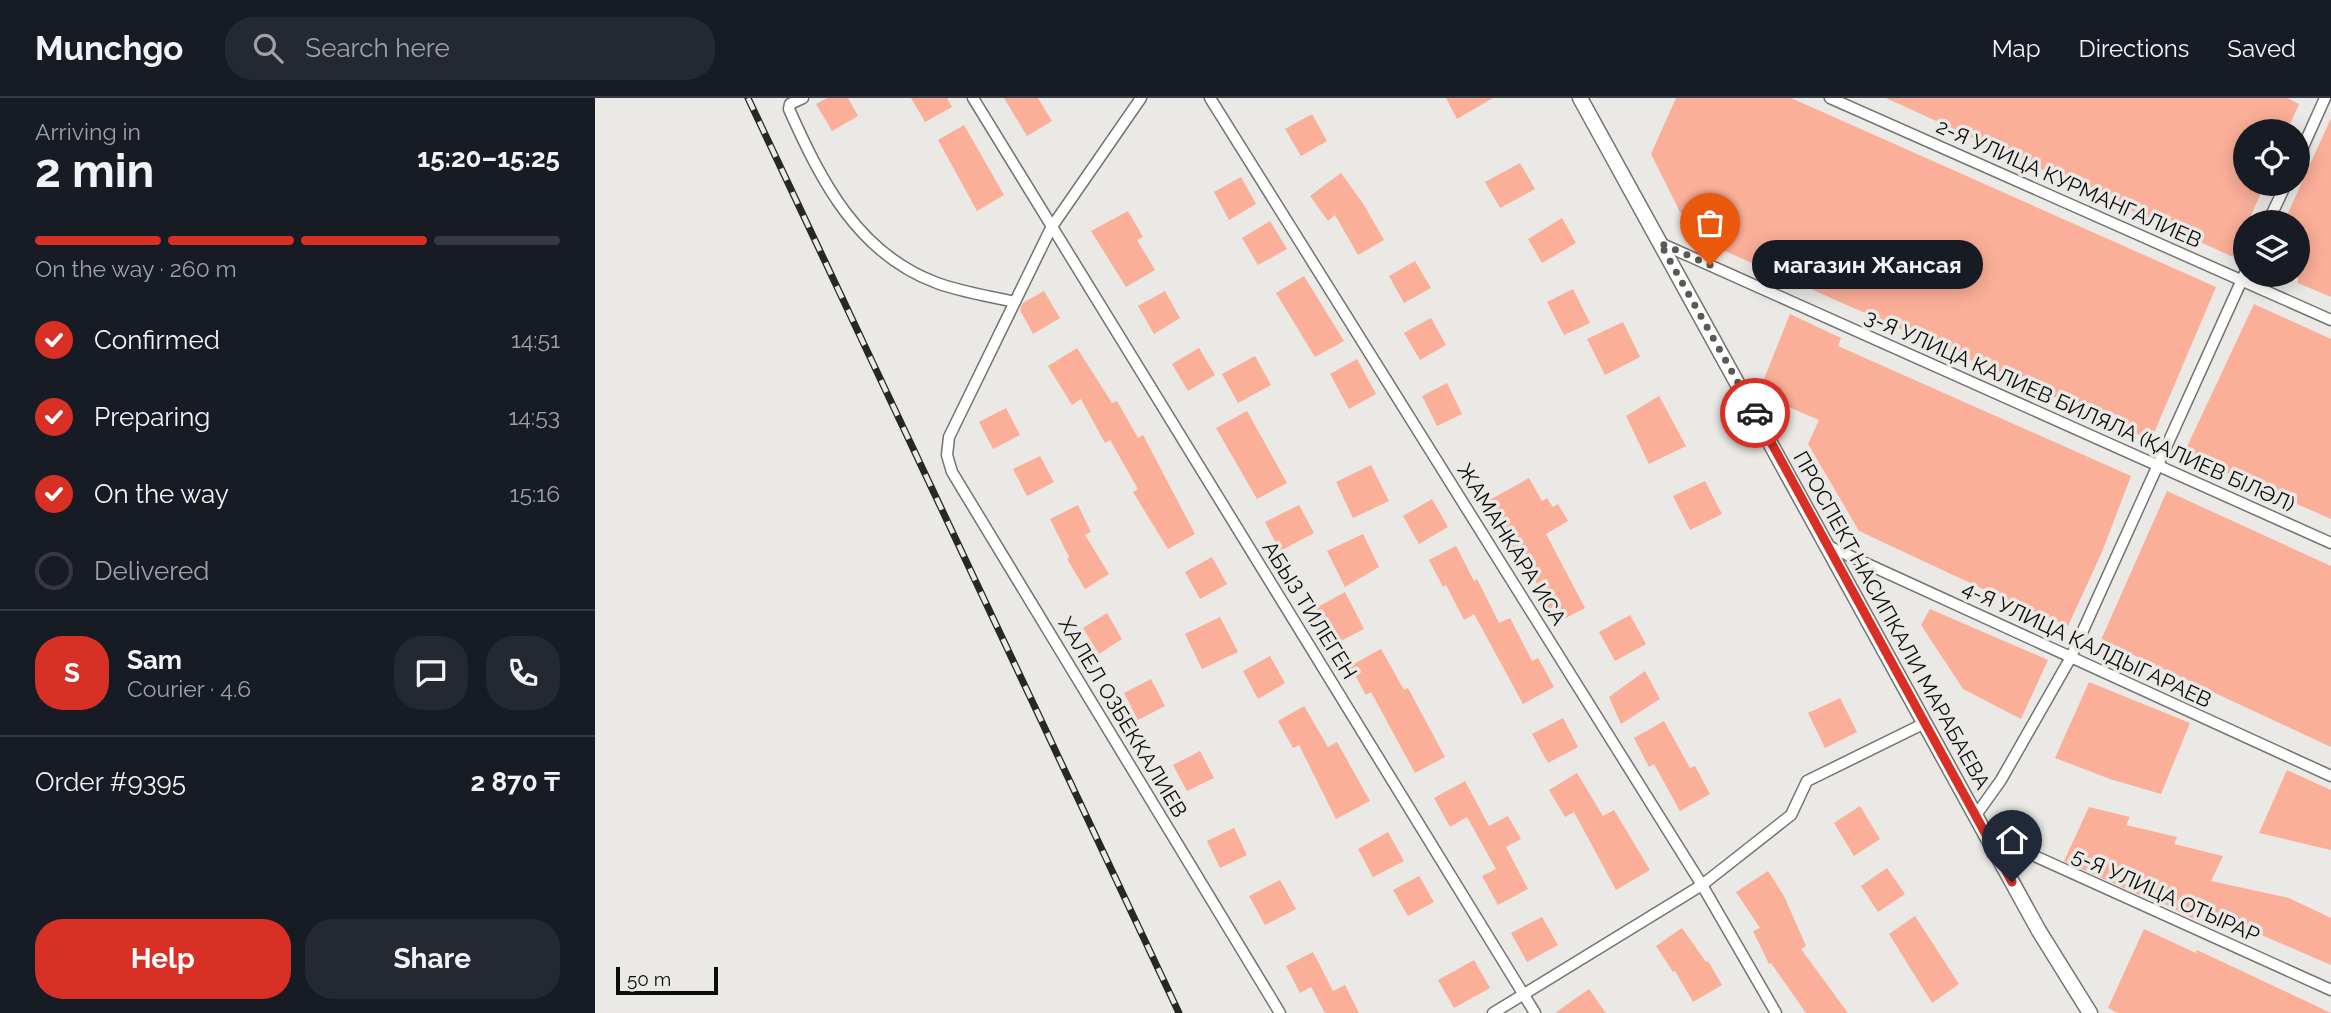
<!DOCTYPE html>
<meta charset="utf-8">
<style>
body{margin:0;font-family:Raleway,sans-serif;background:#242831;color:#f1f3f6;height:100vh;display:flex;flex-direction:column;font-size:26px;white-space:nowrap}
*{box-sizing:border-box;margin:0}
p{font-size:23px;color:#9ea1a6}
.icon{flex:none;width:38px;height:38px;fill:none;stroke:currentColor;stroke-width:2;stroke-linecap:round;stroke-linejoin:round}
.map{position:relative;flex:1;overflow:hidden}
.panel{display:flex;flex-direction:column;background:#171b24;width:595px}
.panel>*{flex:none}
.tools{position:absolute;left:1638px;top:21px;display:grid;gap:14px}
.tools a{display:grid;place-items:center;width:77px;height:77px;border-radius:50%;background:#171b24;box-shadow:0 4px 18px #0003;font-size:35px}
.scale{position:absolute;left:21px;bottom:18px;width:102px;box-sizing:border-box;padding-left:7px;border:4px solid #0c0c0a;border-top:0;font-size:19px;line-height:24px;white-space:nowrap;color:#0c0c0a;-webkit-text-stroke:5px #eae9e5;paint-order:stroke}
.pin{position:absolute;display:grid;place-items:center;width:60px;height:60px;color:#fff;margin:-72px -30px;border-radius:50% 50% 50% 0;rotate:-45deg;box-shadow:0 0 7px #0007}
.pin .icon{rotate:45deg}
.courier{position:absolute;display:grid;place-items:center;width:70px;height:70px;margin:-35px;border:5px solid #d93025;border-radius:50%;background:#fff;color:#222;box-shadow:0 2px 9px #0007}
.bubble{position:absolute;height:49px;border-radius:24px;background:#171b24;box-shadow:0 4px 18px #0003;font-size:23px;font-weight:700;line-height:49px;text-align:center}
.summary em{font-style:normal;font-weight:700}
.summary div{display:flex;flex-direction:column-reverse}
.summary{display:flex;align-items:center;justify-content:space-between;height:119px;padding:0 35px}
h1{font-size:46px;font-weight:700;line-height:52px}
.bar{display:grid;grid-template-columns:repeat(4,1fr);gap:10px 7px;align-content:center;height:84px;padding:0 35px}
.bar i{height:9px;border-radius:5px;background:#363941}
.bar .selected{background:#d93025}
.bar p{grid-column:span 4}
.line{display:flex;align-items:center;gap:18px;padding:0 35px;border-top:2px solid #363941}
.line div{flex:1}
.round{display:grid;place-items:center;flex:none;width:74px;height:74px;border-radius:28px;background:#242831}
ol{padding:0 35px;list-style:none}
li{display:flex;align-items:center;gap:21px;height:77px}
li p{margin-inline-start:auto}
li .icon{padding:7px;border-radius:50%;background:#d93025;color:#fff;stroke-width:4}
li:last-child{color:#9ea1a6}
li i{width:38px;height:38px;border:4px solid #363941;border-radius:50%}
.action{display:flex;gap:14px;margin-top:auto;padding:14px 35px}
.action a{flex:1;height:80px;border-radius:28px;background:#d93025;color:#fff;font-size:28px;font-weight:700;line-height:80px;text-align:center}
.action a+a{background:#242831;color:#f1f3f6}
header{display:flex;align-items:center;gap:42px;box-sizing:border-box;height:98px;padding:0 35px;background:#171b24;border-bottom:2px solid #363941}
header strong{font-size:33px}
nav{display:flex;gap:38px;margin-inline-start:auto;font-size:24px}
.search{width:490px;height:63px;background:#242831;display:flex;align-items:center;gap:18px;box-sizing:border-box;padding:0 24px;border-radius:28px;color:#9ea1a6;font-size:26px}
main{display:flex;flex:1;min-height:0}
.map>svg:first-child{display:block}
.building{fill:#fbaf98}
.lines{fill:none;stroke-linecap:round;stroke-linejoin:round}
.street-casing{stroke:#74736f;stroke-width:13}
.secondary-casing{stroke:#74736f;stroke-width:17}
.street{stroke:#fff;stroke-width:10}
.secondary{stroke:#fff;stroke-width:14}
.rail-casing{stroke:#272725;stroke-width:7}
.rail{stroke:#eae9e5;stroke-width:4.5;stroke-dasharray:13;stroke-linecap:butt}
.done{stroke:#5a5957;stroke-width:7;stroke-dasharray:0 12.6}
.route{stroke:#d93025;stroke-width:9}
.labels{text-anchor:middle;dominant-baseline:central;stroke-width:7;stroke-linejoin:round;paint-order:stroke}
.street-label{font-size:21px;fill:#0c0c0a;stroke:#eae9e5}
</style>
<header>
<strong>Munchgo</strong>
<div class="search"><svg class="icon" aria-label="search" viewBox="0 0 24 24"><circle cx="10" cy="10" r="6"/><path d="M15 15l6 6"/></svg>Search here</div>
<nav><a>Map</a><a>Directions</a><a>Saved</a></nav>
</header>
<main>
<section class="panel">
<div class="summary"><div><h1>2 min</h1><p>Arriving in</p></div><em>15:20–15:25</em></div>
<div class="bar"><i class="selected"></i><i class="selected"></i><i class="selected"></i><i></i><p>On the way · 260 m</p></div>
<ol>
<li><svg class="icon" aria-label="check" viewBox="0 0 24 24"><path d="M5 12l5 5 9-10"/></svg>Confirmed<p>14:51</p></li>
<li><svg class="icon" aria-label="check" viewBox="0 0 24 24"><path d="M5 12l5 5 9-10"/></svg>Preparing<p>14:53</p></li>
<li><svg class="icon" aria-label="check" viewBox="0 0 24 24"><path d="M5 12l5 5 9-10"/></svg>On the way<p>15:16</p></li>
<li><i></i>Delivered</li>
</ol>
<div class="line" style="height:126px"><b class="round" style="background:#d93025;color:#fff">S</b><div><b>Sam</b><p>Courier · 4.6</p></div><a class="round"><svg class="icon" aria-label="chat" viewBox="0 0 24 24"><path d="M4 5h16v11H9l-5 4z"/></svg></a><a class="round"><svg class="icon" aria-label="phone" viewBox="0 0 24 24"><path d="M5 4h4l2 5-3 2q2 4 5 5l2-3 5 2v4C11 20 4 13 5 4z"/></svg></a></div>
<div class="line" style="height:91px"><div>Order #9395</div><b>2 870 ₸</b></div>
<div class="action"><a>Help</a><a>Share</a></div>
</section>
<div class="map">
<svg width="1736" height="915" viewBox="0 0 1736 915">
<rect width="100%" height="100%" fill="#eae9e5"/>
<!-- building -->
<g class="building">
<polygon points="232,0 253,0 263,18 237,33 221,6"/>
<polygon points="316,0 352,0 357,9 330,24"/>
<polygon points="409,0 443,0 457,23 432,38"/>
<polygon points="851,0 898,0 862,21"/>
<polygon points="1081,0 1196,0 1621,189 1556,342 1112,145 1085,114 1056,56"/>
<polygon points="1291,0 1692,0 1704,6 1692,33 1650,33 1650,86 1670,86 1653,124 1650,124 1638,159"/>
<polygon points="717,16 732,43 706,58 690,31"/>
<polygon points="1736,20 1736,199 1703,185 1703,124 1689,124"/>
<polygon points="369,27 409,97 382,113 343,42"/>
<polygon points="925,65 940,91 905,110 890,84"/>
<polygon points="746,75 769,107 789,142 763,157 740,117 733,123 715,98"/>
<polygon points="646,79 661,106 634,122 619,94"/>
<polygon points="533,113 548,139 542,142 560,172 531,189 496,133"/>
<polygon points="967,120 981,145 947,165 933,141"/>
<polygon points="675,123 692,151 663,167 647,140"/>
<polygon points="820,163 836,190 809,205 794,178"/>
<polygon points="709,178 749,243 720,259 681,195"/>
<polygon points="978,191 995,225 969,237 952,204"/>
<polygon points="449,193 465,220 438,236 425,212 428,205"/>
<polygon points="570,193 585,220 559,236 543,208"/>
<polygon points="1659,206 1736,241 1736,421 1643,380 1590,353"/>
<polygon points="1195,216 1246,240 1243,248 1536,378 1507,454 1473,528 1420,506 1264,433 1213,346 1224,322 1163,296"/>
<polygon points="836,220 851,247 825,262 809,235"/>
<polygon points="1028,224 1045,259 1010,277 992,241"/>
<polygon points="482,250 517,305 522,303 543,340 548,337 600,436 573,451 538,394 543,391 515,342 510,345 486,301 477,307 453,268"/>
<polygon points="604,250 620,277 593,293 577,266"/>
<polygon points="660,258 676,287 643,305 627,276"/>
<polygon points="762,261 781,296 754,311 735,276"/>
<polygon points="852,285 867,316 842,328 827,298"/>
<polygon points="1064,298 1091,348 1054,366 1031,318"/>
<polygon points="411,310 425,337 398,351 384,324"/>
<polygon points="652,313 692,385 662,401 621,330"/>
<polygon points="445,358 459,384 432,398 418,371"/>
<polygon points="776,367 794,403 758,420 741,384"/>
<polygon points="934,380 947,403 952,400 958,409 963,406 973,423 951,436 990,510 959,526 943,498 947,496 925,451 917,455 889,405"/>
<polygon points="1110,383 1127,416 1095,432 1078,398"/>
<polygon points="1572,393 1736,468 1736,649 1506,542"/>
<polygon points="837,401 853,429 824,446 808,418"/>
<polygon points="483,407 496,434 490,437 514,476 490,491 472,461 474,459 455,421"/>
<polygon points="704,407 719,435 685,453 670,424"/>
<polygon points="768,436 784,469 750,489 732,453"/>
<polygon points="861,448 879,483 882,481 904,525 915,520 937,563 943,560 959,589 928,606 879,516 869,522 851,487 848,489 834,462"/>
<polygon points="617,459 632,486 605,501 590,474"/>
<polygon points="750,494 769,531 740,546 721,510"/>
<polygon points="1335,511 1453,562 1426,621 1368,591 1326,527"/>
<polygon points="512,515 527,541 504,556 488,530"/>
<polygon points="1035,517 1051,546 1020,563 1004,534"/>
<polygon points="625,519 643,554 607,571 590,536"/>
<polygon points="786,551 809,592 813,590 850,659 820,675 776,594 771,597 755,568"/>
<polygon points="675,558 690,585 663,601 648,573"/>
<polygon points="1050,573 1065,601 1026,626 1014,599"/>
<polygon points="556,581 570,608 543,622 529,595"/>
<polygon points="1494,584 1595,625 1566,696 1515,681 1460,660"/>
<polygon points="1245,600 1262,634 1230,650 1213,615"/>
<polygon points="709,608 733,649 742,644 775,703 741,721 704,647 698,650 683,623"/>
<polygon points="968,620 983,649 953,665 937,636"/>
<polygon points="1069,623 1095,670 1100,668 1115,696 1085,713 1059,666 1054,669 1039,640"/>
<polygon points="605,653 619,680 592,693 578,667"/>
<polygon points="1692,672 1736,692 1736,752 1664,735"/>
<polygon points="982,675 1008,718 1019,712 1055,772 1021,792 979,714 970,719 954,692"/>
<polygon points="870,683 894,728 913,718 926,741 911,749 933,791 903,807 887,778 901,771 872,719 855,729 839,700"/>
<polygon points="1265,708 1285,741 1259,758 1239,725"/>
<polygon points="1494,709 1535,719 1531,727 1582,739 1579,746 1628,758 1616,783 1694,800 1736,820 1736,867 1604,810 1599,821 1554,798 1553,801 1469,763"/>
<polygon points="639,730 652,757 625,770 612,743"/>
<polygon points="793,734 809,763 778,779 763,751"/>
<polygon points="1292,770 1310,796 1283,814 1266,788"/>
<polygon points="1173,773 1189,798 1211,848 1206,851 1253,915 1211,915 1176,865 1174,866 1158,833 1165,830 1141,794"/>
<polygon points="824,778 839,804 813,818 798,792"/>
<polygon points="685,782 701,811 670,827 654,798"/>
<polygon points="1320,818 1364,886 1337,905 1294,836"/>
<polygon points="947,819 963,847 932,864 916,835"/>
<polygon points="1087,830 1111,864 1113,863 1127,887 1098,904 1080,873 1078,874 1061,848"/>
<polygon points="1549,831 1601,855 1602,852 1736,915 1523,915 1513,910"/>
<polygon points="718,854 738,893 750,887 764,915 730,915 716,889 705,895 691,868"/>
<polygon points="879,862 895,890 859,910 843,882"/>
<polygon points="994,891 1011,915 960,915"/>
</g>
<g class="lines">
<!-- street casing -->
<g class="street-casing">
<g id="street">
<path d="M208,0L195,6L194,11C226,83 263,156 342,185C366,194 394,198 420,204"/>
<polyline points="378,0 940,915"/>
<polyline points="546,0 456,130 354,339 352,357 357,374 685,915"/>
<polyline points="615,0 1107,787 1181,915"/>
<polyline points="1235,0 1736,222"/>
<polyline points="1703,60 1730,0"/>
<polyline points="1673,124 1691,86"/>
<polyline points="1065,145 1736,445"/>
<polyline points="1233,448 1736,678"/>
<polyline points="1381,717 1406,682 1475,561 1650,175"/>
<polyline points="1391,736 1736,892"/>
<polyline points="898,915 1107,787 1196,717 1212,683 1330,625"/>
</g>
</g>
<!-- secondary casing -->
<g class="secondary-casing">
<polyline id="secondary" points="985,0 1444,833 1495,915"/>
</g>
<!-- street -->
<use href="#street" class="street"/>
<!-- secondary -->
<use href="#secondary" class="secondary"/>
<!-- rail casing -->
<g class="rail-casing">
<polyline id="rail" points="153,0 584,915"/>
</g>
<!-- rail -->
<use href="#rail" class="rail"/>
</g>
<g class="lines">
<!-- done -->
<polyline class="done" points="1115,167 1065,145 1160,315"/>
<!-- route -->
<polyline class="route" points="1160,315 1417,784"/>
</g>
<g class="labels">
<!-- street labels -->
<g class="street-label">
<text transform="translate(1474 85) rotate(24)">2-Я УЛИЦА КУРМАНГАЛИЕВ</text>
<text transform="translate(1485 312) rotate(24)">3-Я УЛИЦА КАЛИЕВ БИЛЯЛА (ҚАЛИЕВ БІЛӘЛ)</text>
<text transform="translate(917 446) rotate(58)">ЖАМАНКАРА ИСА</text>
<text transform="translate(715 512) rotate(58)">АБЫЗ ТИЛЕГЕН</text>
<text transform="translate(1297 522) rotate(61)">ПРОСПЕКТ НАСИПКАЛИ МАРАБАЕВА</text>
<text transform="translate(1492 546) rotate(25)">4-Я УЛИЦА КАЛДЫГАРАЕВ</text>
<text transform="translate(528 619) rotate(59)">ХАЛЕЛ ОЗБЕККАЛИЕВ</text>
<text transform="translate(1571 797) rotate(24)">5-Я УЛИЦА ОТЫРАР</text>
</g>
</g>
</svg>
<div class="tools">
<a><svg class="icon" aria-label="locate" viewBox="0 0 24 24"><circle cx="12" cy="12" r="6"/><path d="M12 2v4M12 18v4M2 12h4M18 12h4"/></svg></a>
<a><svg class="icon" aria-label="layers" viewBox="0 0 24 24"><path d="M12 4l9 5-9 5-9-5zM3 14l9 5 9-5"/></svg></a>
</div>
<div class="scale">50 m</div>
<div class="pin" style="left:1115px;top:167px;background:#ea580c"><svg class="icon" aria-label="bag" viewBox="0 0 24 24"><path d="M5 8h14l-1 12H6zM9 8a3 3 0 0 1 6 0"/></svg></div>
<div class="pin" style="left:1417px;top:784px;background:#1f2937"><svg class="icon" aria-label="home" viewBox="0 0 24 24"><path d="M3 11l9-7 9 7M6 9v11h12V9"/></svg></div>
<div class="courier" style="left:1160px;top:315px"><svg class="icon" aria-label="car" viewBox="0 0 24 24"><path d="M5 17H2v-5l4-1 3-4h7l3 4 3 1v5h-3M9 17h6M6 11h13"/><circle cx="7" cy="17" r="2"/><circle cx="17" cy="17" r="2"/></svg></div>
<div class="bubble" style="left:1157px;top:142px;width:231px">магазин Жансая</div>
</div>
</main>
